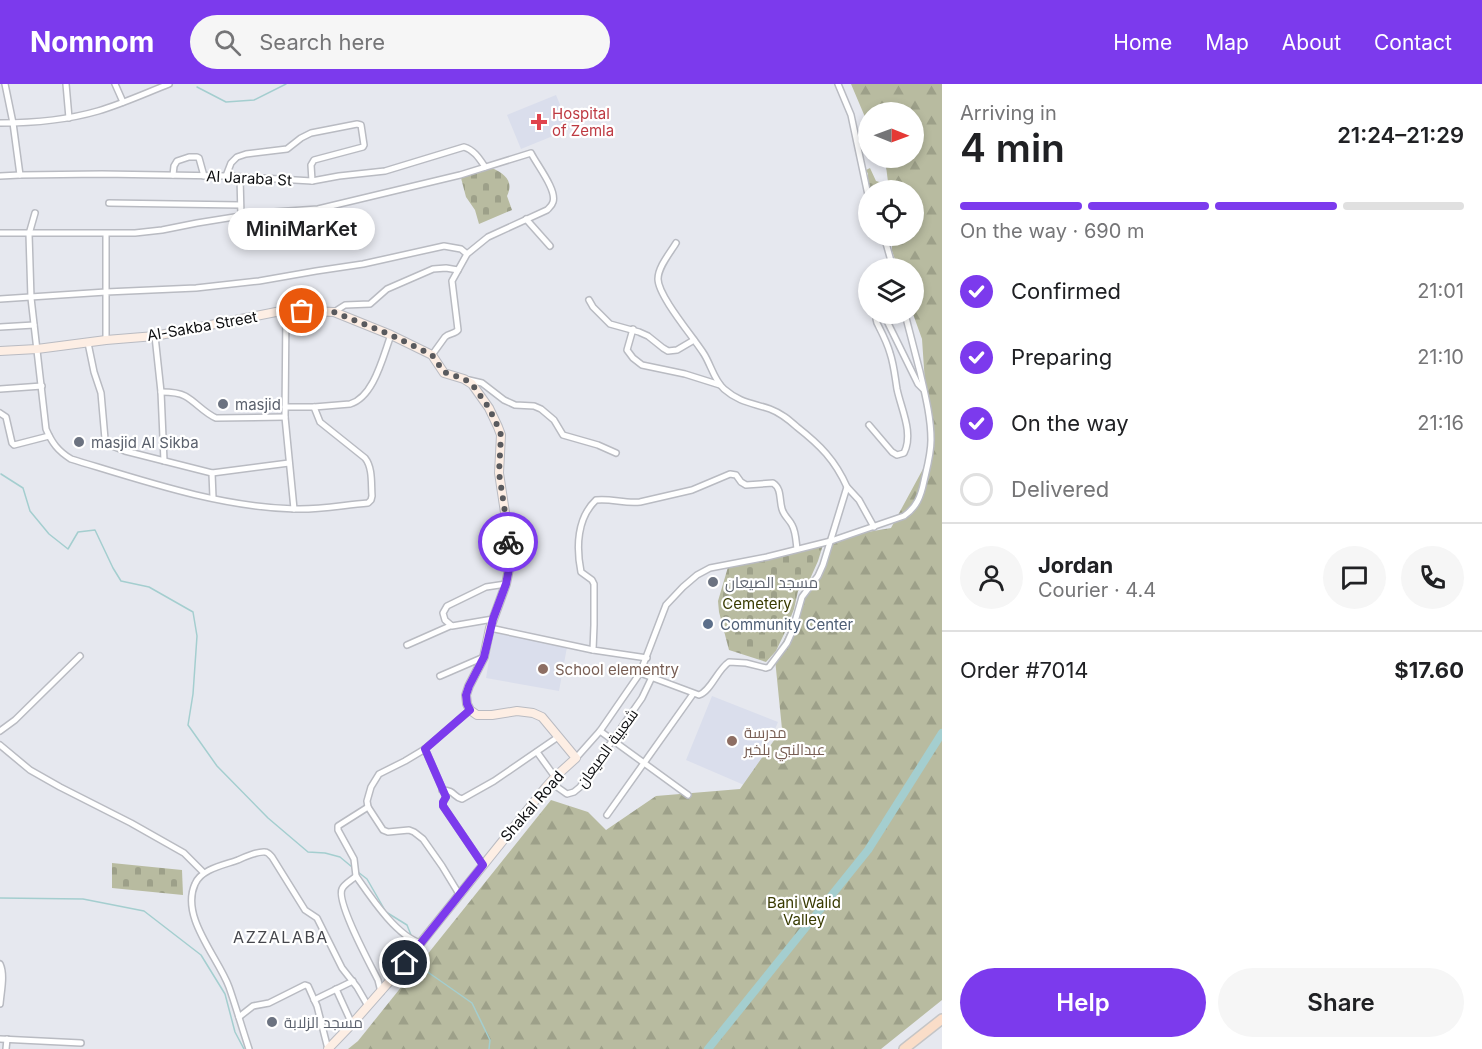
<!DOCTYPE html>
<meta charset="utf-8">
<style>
body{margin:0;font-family:Inter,Cairo,sans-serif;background:#f6f6f6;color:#202124;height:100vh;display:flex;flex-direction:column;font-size:22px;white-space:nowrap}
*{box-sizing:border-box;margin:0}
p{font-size:20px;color:#757577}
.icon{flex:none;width:33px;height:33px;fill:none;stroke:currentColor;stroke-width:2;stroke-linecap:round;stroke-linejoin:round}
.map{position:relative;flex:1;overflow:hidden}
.sheet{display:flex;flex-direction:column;background:#fff;width:540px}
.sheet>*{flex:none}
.needle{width:39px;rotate:91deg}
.fabs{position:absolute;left:858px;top:18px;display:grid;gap:12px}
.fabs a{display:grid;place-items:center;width:66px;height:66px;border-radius:50%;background:#fff;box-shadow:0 3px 9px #0003;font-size:30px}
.pin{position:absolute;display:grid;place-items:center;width:51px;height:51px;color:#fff;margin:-26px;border:3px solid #fff;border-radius:50%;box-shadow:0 2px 6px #0007}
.courier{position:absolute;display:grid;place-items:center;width:60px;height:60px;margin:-30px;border:4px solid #7c3aed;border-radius:50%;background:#fff;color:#222;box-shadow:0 2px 8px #0007}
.bubble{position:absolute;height:42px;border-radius:21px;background:#fff;box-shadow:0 3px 9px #0003;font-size:20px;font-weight:600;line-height:42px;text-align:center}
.overview em{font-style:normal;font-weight:600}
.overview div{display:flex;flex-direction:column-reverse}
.overview{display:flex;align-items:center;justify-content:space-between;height:102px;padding:0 18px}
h1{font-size:39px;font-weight:600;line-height:45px}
.bar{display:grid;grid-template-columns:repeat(4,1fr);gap:9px 6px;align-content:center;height:72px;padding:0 18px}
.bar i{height:8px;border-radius:4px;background:#e0e0e0}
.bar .on{background:#7c3aed}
.bar p{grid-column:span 4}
.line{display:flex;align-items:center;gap:15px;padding:0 18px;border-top:2px solid #e0e0e0}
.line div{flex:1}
.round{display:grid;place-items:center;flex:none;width:63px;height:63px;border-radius:32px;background:#f6f6f6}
ol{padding:0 18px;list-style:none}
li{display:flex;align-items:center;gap:18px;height:66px}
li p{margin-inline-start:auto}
li .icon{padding:6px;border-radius:50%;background:#7c3aed;color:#fff;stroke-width:4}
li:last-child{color:#757577}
li i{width:33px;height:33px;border:3px solid #e0e0e0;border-radius:50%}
.cta{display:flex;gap:12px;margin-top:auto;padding:12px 18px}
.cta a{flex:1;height:69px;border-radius:36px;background:#7c3aed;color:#fff;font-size:24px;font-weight:600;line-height:69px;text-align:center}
.cta a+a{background:#f6f6f6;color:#202124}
header{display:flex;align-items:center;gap:36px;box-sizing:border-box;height:84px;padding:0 30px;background:#7c3aed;color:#fff}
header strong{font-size:28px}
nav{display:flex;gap:33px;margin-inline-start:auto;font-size:21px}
.search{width:420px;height:54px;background:#f6f6f6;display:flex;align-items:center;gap:15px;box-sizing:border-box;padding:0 21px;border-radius:33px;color:#757577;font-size:22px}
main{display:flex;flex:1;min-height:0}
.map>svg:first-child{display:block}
.built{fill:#dadeec}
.forest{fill:url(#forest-firs)}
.cemetery{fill:url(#cemetery-stones)}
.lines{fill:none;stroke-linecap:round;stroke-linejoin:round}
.stream{stroke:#a4cecf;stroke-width:1.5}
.river{stroke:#a4cecf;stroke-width:8}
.street-casing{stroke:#b9bbc2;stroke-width:8}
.secondary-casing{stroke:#b9bbc2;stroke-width:10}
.primary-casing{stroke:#c5c5c6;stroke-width:12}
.street{stroke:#fff;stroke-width:5}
.secondary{stroke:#fdeee4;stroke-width:8}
.primary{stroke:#faddc8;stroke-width:9}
.done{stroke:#595a5e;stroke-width:6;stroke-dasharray:0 10.8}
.route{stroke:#7c3aed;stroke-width:8}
.health-dot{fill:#e0444e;stroke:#fff;stroke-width:2}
.worship-dot{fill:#6b7280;stroke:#fff;stroke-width:2}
.service-dot{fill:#5c6f8a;stroke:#fff;stroke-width:2}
.education-dot{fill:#8d6e63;stroke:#fff;stroke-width:2}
.labels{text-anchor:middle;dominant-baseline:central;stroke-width:4.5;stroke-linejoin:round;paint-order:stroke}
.health-label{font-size:15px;fill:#be3a42;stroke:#fff;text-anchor:start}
.street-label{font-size:15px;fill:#0d0e10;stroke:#fff}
.worship-label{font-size:15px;fill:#5b616d;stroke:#fff;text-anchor:start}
.park-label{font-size:15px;fill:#393b02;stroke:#fff}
.service-label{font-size:15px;fill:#4e5e75;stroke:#fff;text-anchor:start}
.education-label{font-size:15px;fill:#785e54;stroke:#fff;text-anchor:start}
.neighbourhood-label{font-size:16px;letter-spacing:1.5px;fill:#46474d;stroke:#fff}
</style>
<header>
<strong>Nomnom</strong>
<div class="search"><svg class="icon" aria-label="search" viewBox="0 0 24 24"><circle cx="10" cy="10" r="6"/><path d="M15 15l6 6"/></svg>Search here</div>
<nav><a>Home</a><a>Map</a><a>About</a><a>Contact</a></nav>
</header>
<main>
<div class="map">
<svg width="942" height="965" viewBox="0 0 942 965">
<defs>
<pattern id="forest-firs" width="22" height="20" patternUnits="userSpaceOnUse" patternTransform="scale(1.5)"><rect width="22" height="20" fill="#b8bba0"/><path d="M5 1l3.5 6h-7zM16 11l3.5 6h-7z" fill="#9da089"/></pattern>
<pattern id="cemetery-stones" width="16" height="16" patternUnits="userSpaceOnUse" patternTransform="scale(1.5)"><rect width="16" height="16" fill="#b8bba0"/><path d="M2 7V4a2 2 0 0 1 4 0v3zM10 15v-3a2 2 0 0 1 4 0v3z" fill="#9da089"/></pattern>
</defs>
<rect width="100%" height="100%" fill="#e6e8ef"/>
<!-- built -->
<g class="built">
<polygon points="556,11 570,45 521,65 507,31"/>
<polygon points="494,546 567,563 559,607 486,594"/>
<polygon points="712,612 778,638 751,704 686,676"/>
</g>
<!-- forest -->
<polygon class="forest" points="851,0 942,0 942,916 881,965 348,965 358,957 551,716 588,728 606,746 656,712 740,705 782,645 775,575 832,454 891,444 930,372 922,255 913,230 914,184 898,184 892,167 892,152 914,152 914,106 889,106 886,82 883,74 914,74 914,28 868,28 868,40"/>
<!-- cemetery -->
<g class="cemetery">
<path d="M492,84C505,90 514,97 507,112L512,126L479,140L475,126L466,113L461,94Z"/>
<polygon points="870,84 876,97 883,99 883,106 870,106 868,100 868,89 866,88 866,86"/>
<polygon points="823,461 818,477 810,495 798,507 794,525 785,548 776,567 766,578 729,566 719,528 718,517 728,483"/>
<polygon points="112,779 182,786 183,811 112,804"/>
</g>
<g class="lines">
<!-- stream -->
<g class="stream">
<polyline points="197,3 226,18 254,16 286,0"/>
<polyline points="1,390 23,404 30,427 49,450 68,465 78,448 95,446 113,484 121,497 149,503 193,528 197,552 193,610 188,641 217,682 268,734 308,768 325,769 340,773 352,783"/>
<polyline points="358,788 367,795 386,828 407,841 411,851"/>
<polyline points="0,814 83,815 144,827 201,871 225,910 235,948 244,965"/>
<polyline points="417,870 422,884 472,919 490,956 489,965"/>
</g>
<!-- river -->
<polyline class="river" points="708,965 868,766 942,649"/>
<!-- street casing -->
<g class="street-casing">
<g id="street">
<polyline points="5,0 13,39 20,91"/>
<polyline points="66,0 69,34"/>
<polyline points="115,0 123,18"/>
<polyline points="838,0 851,31 868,111"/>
<path d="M0,39C32,39 67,36 98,27C122,20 146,9 169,0"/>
<polyline points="173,91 174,82 177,77 189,73 197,73 199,74 204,92"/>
<path d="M0,92L20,91L102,90L226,92L312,97L339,92L385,87L464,63C474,66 479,74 485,83"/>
<polyline points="226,92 231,79 237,73 246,70 287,65 301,54 311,49 357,40 361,41 364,61 363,63 314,76 311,81 312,97"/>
<polyline points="240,93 241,132"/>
<polyline points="109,119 240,121"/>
<path d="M35,129L29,150L31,214L46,345C52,359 58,367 71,375C144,397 219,423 295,425C319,426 343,421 368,419L371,416L372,412C371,400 373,384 365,374L320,338L314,323"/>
<polyline points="526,135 550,162"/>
<path d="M0,149H135L162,146L197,139L259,129L318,125L460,91L531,69C537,81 557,106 553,118C552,122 549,124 547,126L488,153L467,170L452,197L458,246C455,250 449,249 445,253L432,271"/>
<polyline points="884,152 893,184"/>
<polyline points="0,215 106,208 106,150"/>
<polyline points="589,216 593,223 610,240 639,248 648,252 663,264 668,267 677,266 694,256"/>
<polyline points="286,226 285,333 294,425"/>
<polyline points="334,228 345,221 370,220 387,205 433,185 446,184 458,186"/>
<polyline points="882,230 884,231 918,300 923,305"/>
<polyline points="0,243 34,241"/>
<polyline points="633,245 627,266 633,274 642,281 685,290 720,301"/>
<polyline points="155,252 161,308 164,377"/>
<polyline points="106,256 106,208 196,204 259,197 316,187 363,180 444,162 461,165 467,170"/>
<polyline points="88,259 94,288 101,309 105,355 110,361 125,367 212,389 289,379"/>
<polyline points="469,296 482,299 504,316 515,321 534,322 541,325 554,336 563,351 598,361 616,369"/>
<polyline points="0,305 42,302"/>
<path d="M161,308C169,308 178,308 185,312C196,318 204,329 216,334L285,333"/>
<path d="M285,323H314L350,320C374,313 383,272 391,251"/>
<polyline points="0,329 6,333 12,359 14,361 49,352"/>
<path d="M869,341L892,368L897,371L904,369C914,349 901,325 897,305C895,293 894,281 890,269C887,258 882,249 877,239L876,235L879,230"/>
<polyline points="212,389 213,414"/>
<polyline points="847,403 859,416 874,443"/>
<polyline points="493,535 452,542 445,536 443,529 447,522 486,503 506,500"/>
<polyline points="490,544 593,566"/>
<polyline points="407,561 450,542"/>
<path d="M647,574L593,566L594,541V500L592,496L581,488C576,463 577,434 596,416C611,414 625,420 640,418L692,406L730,390L736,391L741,398L746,401L773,399C782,405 779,415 782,425C784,432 789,435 792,441C796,448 796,458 797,465"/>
<path d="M640,589L699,611C711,607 717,586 729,578L746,579L766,584L769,583L787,559L792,548L802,513L818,492L823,481L847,403C835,376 820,361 797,343C789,336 781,329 770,325C753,319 740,319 724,305C714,296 711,281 704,270C694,254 658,212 658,195C658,183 670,169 676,159"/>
<polyline points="440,592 484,573"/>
<polyline points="0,647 15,636 80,572"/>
<polyline points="600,647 688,711"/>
<polyline points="0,661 30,686 60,703 131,739 184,769 204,789"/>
<polyline points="425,665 446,713 443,719 443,722 483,781"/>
<polyline points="537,668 555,693"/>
<path d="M576,674L600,647L640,589L666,521L683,503L697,491L710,484L767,473L831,457L904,432C917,423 921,412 924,397C927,384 931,370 931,356C931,333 925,310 920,288C915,268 910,249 905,230"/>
<polyline points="550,698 567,710 574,708 580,703 642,614 652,593"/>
<path d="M442,706C455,706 453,713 462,715L494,697L558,653"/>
<path d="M368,723L338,742V746L354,775L356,792C352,796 344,800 342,805C336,818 371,882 378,896L381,908"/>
<polyline points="607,731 693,610"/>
<path d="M356,792C370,812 397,853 421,859"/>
<polyline points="459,810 442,782 423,755 414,748 409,746 388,748 383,746 368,723 367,717 371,703 379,690 405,677 425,665 470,626"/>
<path d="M0,880C5,891 1,907 0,920"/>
<polyline points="336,905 352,940"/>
<polyline points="314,916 353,897"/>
<polyline points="239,933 253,922 269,919 305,901 308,902 317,922 328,965"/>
<polyline points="0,955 81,959"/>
<polyline points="6,965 7,955"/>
<path d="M249,965C242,944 236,923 229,903C218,873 180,833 195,800C201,785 224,781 238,776C244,773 259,767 265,768C268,768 270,771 272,773L305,826L317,834L342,884L357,903L368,922"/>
</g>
</g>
<!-- secondary casing -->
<g class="secondary-casing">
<polyline id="secondary" points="0,267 37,265 106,256 155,252 286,226 334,228 391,251 432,271 444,289 464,295 472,300 489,324 498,343 501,351 499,389 506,435 509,485 506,500 490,544 484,573 469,602 466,611 467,620 470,626 477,631 492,631 517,627 533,629 542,633 576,674 555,693 546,703 395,891 352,940 328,965"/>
</g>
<!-- primary casing -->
<g class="primary-casing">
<polyline id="primary" points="904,965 942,935"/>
</g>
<!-- street -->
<use href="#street" class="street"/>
<!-- secondary -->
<use href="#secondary" class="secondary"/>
<!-- primary -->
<use href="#primary" class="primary"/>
</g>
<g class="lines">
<!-- done -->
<polyline class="done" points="302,227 334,228 391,251 432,271 444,288 464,295 472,300 489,324 498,343 501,351 499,389 506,435 508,458"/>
<!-- route -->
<polyline class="route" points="405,879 483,781 443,722 443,718 446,713 425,665 470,626 467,620 466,611 469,602 484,573 493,535 506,500 509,485 508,458"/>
</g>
<!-- markers -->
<path class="health-dot" d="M536 29h6v6h6v6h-6v6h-6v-6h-6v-6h6z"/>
<g class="worship-dot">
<circle cx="223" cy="320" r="6"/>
<circle cx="79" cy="358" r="6"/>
<circle cx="713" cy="498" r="6"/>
<circle cx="272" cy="938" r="6"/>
</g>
<circle class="service-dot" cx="708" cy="540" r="6"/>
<g class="education-dot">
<circle cx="543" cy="585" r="6"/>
<circle cx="732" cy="657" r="6"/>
</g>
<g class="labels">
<!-- health labels -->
<g class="health-label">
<text x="552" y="29">Hospital<tspan x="552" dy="17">of Zemla</tspan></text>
</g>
<!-- street labels -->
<g class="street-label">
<text transform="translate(249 94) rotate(3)">Al Jaraba St</text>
<text transform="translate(202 242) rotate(-10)">Al-Sakba Street</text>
<text transform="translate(607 664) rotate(-54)">شعبية الصيعان</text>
<text transform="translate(532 722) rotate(-49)">Shakal Road</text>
</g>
<!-- worship labels -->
<g class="worship-label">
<text x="235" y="320">masjid</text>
<text x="91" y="358">masjid Al Sikba</text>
<text x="725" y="498">مسجد الصيعان</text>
<text x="284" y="938">مسجد الزلابة</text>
</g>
<!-- park labels -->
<g class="park-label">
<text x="757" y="519">Cemetery</text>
<text x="804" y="818">Bani Walid<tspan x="804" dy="17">Valley</tspan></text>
</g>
<!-- service labels -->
<g class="service-label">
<text x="720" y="540">Community Center</text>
</g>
<!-- education labels -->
<g class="education-label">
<text x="555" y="585">School elementry</text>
<text x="744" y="648">مدرسة<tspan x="744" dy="17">عبدالنبي بلخير</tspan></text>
</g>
<!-- neighbourhood labels -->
<g class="neighbourhood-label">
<text x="281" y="853">AZZALABA</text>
</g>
</g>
</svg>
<div class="fabs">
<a><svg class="needle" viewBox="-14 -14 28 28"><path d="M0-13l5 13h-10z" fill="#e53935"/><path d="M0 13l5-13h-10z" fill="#757577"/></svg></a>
<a><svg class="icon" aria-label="locate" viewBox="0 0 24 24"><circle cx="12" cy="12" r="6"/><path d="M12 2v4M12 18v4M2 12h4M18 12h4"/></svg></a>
<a><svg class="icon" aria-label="layers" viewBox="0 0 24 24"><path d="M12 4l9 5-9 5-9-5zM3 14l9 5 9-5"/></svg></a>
</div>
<div class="pin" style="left:302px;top:227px;background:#ea580c"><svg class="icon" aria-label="bag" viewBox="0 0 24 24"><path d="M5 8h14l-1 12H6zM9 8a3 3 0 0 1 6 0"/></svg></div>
<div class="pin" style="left:405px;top:879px;background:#1f2937"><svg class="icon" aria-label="home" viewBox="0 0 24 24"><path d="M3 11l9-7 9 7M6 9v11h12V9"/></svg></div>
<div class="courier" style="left:508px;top:458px"><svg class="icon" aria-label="bike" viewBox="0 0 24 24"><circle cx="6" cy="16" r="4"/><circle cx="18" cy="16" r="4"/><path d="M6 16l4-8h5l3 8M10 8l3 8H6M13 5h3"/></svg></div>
<div class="bubble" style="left:228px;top:124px;width:147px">MiniMarKet</div>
</div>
<section class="sheet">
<div class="overview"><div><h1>4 min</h1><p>Arriving in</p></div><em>21:24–21:29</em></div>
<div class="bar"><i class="on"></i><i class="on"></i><i class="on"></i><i></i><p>On the way · 690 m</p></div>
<ol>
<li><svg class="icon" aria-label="check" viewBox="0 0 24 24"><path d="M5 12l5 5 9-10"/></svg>Confirmed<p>21:01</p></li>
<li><svg class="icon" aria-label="check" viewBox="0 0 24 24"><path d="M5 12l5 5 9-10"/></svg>Preparing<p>21:10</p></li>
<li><svg class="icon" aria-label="check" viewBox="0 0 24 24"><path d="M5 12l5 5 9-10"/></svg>On the way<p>21:16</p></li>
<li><i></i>Delivered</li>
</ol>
<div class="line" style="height:108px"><a class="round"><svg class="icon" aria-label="person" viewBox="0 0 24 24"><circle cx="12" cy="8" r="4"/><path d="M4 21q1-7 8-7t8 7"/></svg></a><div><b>Jordan</b><p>Courier · 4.4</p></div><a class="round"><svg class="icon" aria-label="chat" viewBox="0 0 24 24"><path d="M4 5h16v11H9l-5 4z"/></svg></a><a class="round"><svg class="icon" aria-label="phone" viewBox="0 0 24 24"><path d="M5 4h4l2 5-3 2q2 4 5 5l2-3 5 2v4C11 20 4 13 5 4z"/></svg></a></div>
<div class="line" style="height:78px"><div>Order #7014</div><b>$17.60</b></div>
<div class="cta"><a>Help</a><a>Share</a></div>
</section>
</main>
